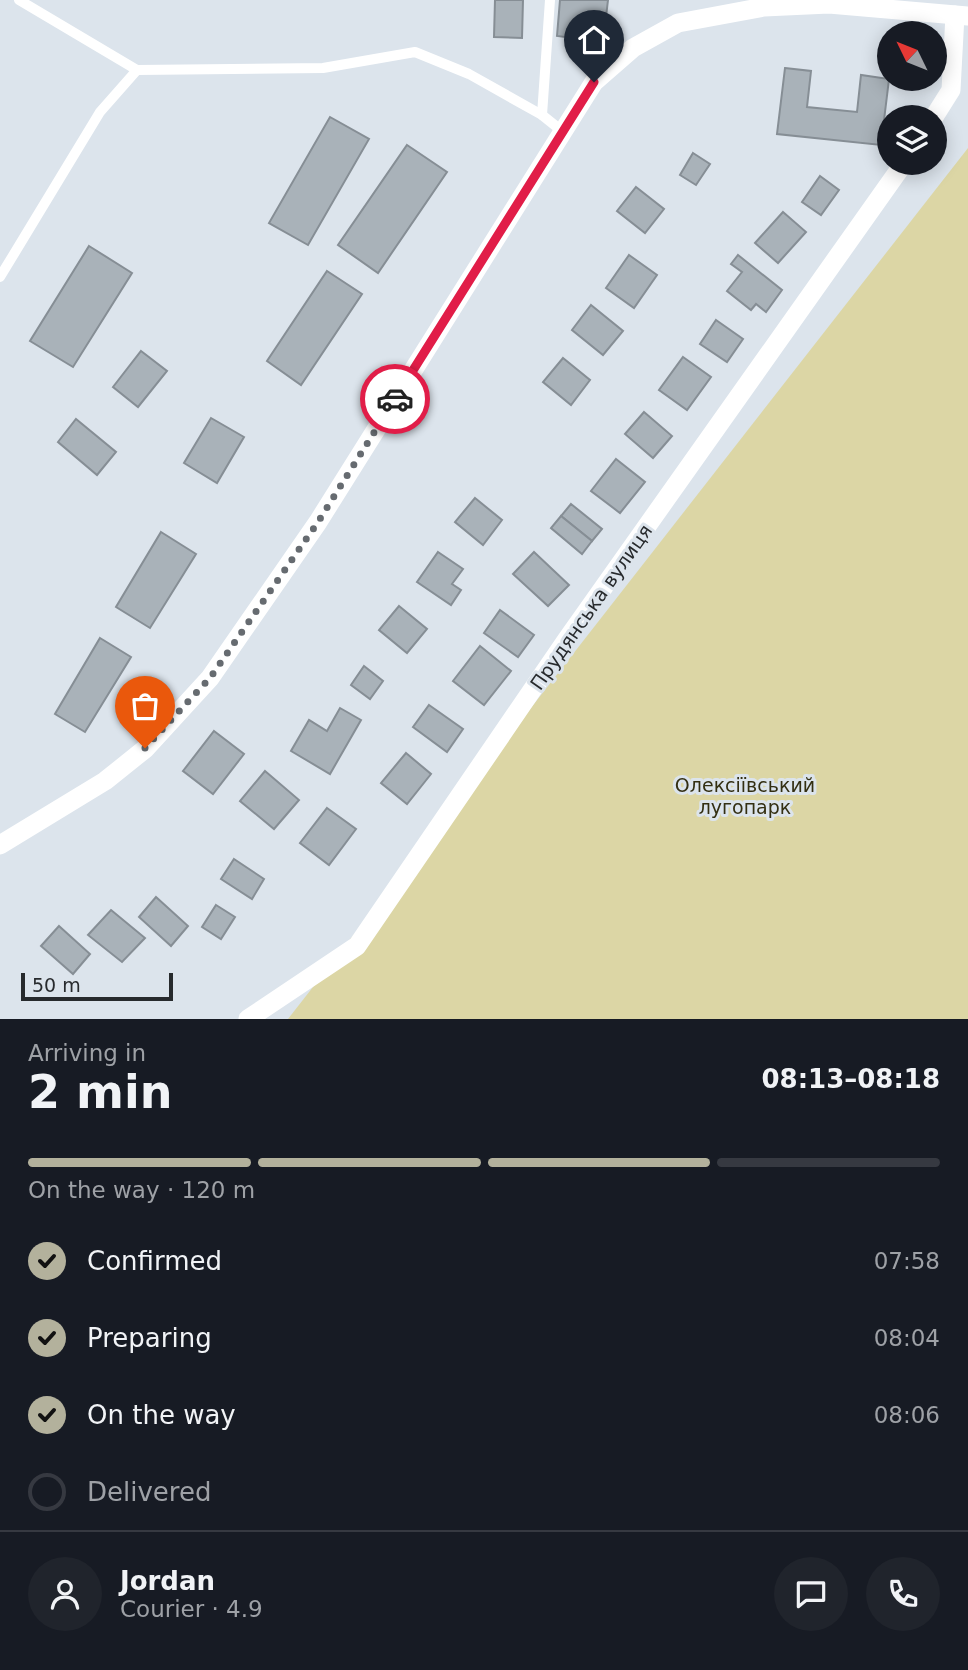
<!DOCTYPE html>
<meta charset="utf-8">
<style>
body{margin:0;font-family:"DejaVu Sans",sans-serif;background:#20242c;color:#f1f3f6;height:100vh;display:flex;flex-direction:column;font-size:26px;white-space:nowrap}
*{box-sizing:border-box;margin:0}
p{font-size:23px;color:#9ea1a6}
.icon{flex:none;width:38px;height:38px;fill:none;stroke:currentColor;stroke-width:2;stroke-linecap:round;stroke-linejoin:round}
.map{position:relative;height:1019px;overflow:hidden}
.panel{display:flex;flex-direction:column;background:#171b24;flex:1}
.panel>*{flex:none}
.needle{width:46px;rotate:313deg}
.buttons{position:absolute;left:877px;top:21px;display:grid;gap:14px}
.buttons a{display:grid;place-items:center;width:70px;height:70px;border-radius:50%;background:#171b24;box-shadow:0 4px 18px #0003;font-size:35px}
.scale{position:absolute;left:21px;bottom:18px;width:152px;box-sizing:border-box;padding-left:7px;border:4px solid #272a2d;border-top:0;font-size:19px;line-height:24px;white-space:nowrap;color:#272a2d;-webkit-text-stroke:5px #dce4ec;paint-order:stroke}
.pin{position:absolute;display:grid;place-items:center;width:60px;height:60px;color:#fff;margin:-72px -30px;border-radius:50% 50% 50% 0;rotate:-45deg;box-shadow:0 0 7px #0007}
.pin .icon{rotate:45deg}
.courier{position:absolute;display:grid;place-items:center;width:70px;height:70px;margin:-35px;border:5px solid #e11d48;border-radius:50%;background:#fff;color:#222;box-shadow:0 2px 9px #0007}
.headline em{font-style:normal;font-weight:800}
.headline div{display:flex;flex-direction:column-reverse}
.headline{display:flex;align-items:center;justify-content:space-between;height:119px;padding:0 28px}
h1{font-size:46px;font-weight:800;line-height:52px}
.bar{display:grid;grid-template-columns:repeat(4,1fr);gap:10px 7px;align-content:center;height:84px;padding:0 28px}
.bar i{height:9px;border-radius:5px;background:#363941}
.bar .current{background:#b3b19c}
.bar p{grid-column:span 4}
.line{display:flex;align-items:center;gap:18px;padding:0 28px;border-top:2px solid #363941}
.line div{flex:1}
.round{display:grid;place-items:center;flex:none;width:74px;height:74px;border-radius:37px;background:#20242c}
ol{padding:0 28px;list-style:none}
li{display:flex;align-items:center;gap:21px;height:77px}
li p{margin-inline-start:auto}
li .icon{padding:7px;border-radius:50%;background:#b3b19c;color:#111;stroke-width:4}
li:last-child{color:#9ea1a6}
li i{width:38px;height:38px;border:4px solid #363941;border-radius:50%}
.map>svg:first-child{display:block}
.green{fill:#dcd6a5}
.building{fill:#a9b2b9;stroke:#868e95;stroke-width:2}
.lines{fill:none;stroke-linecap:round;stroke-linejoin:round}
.lane{stroke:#fff;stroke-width:10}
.street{stroke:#fff;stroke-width:19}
.done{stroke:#666b70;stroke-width:7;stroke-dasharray:0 12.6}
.route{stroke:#e11d48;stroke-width:9}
.labels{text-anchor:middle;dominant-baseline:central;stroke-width:6;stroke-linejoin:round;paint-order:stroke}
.street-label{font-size:19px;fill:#272a2d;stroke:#dce4ec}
.park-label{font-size:19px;fill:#332f12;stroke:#dce4ec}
</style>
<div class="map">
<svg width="968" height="1019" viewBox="0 0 968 1019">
<rect width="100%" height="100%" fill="#dce4ec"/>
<!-- green -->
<polygon class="green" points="968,148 968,1019 288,1019"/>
<!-- building -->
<g class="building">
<polygon points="495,0 523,0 522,38 494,37"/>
<polygon points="560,0 608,0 603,42 557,36"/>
<polygon points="785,68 811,71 807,107 857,112 861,75 889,79 881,145 777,134"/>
<polygon points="330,117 369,139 308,245 269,223"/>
<polygon points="407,145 447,172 378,273 338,245"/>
<polygon points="693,153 710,164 696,185 680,175"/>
<polygon points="820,176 839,190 821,215 802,202"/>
<polygon points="636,187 664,209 645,233 617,211"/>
<polygon points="783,212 806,232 778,263 755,243"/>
<polygon points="89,246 132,273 73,367 30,341"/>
<polygon points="629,255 657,275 634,308 606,288"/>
<polygon points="738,255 782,290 766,312 756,304 751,310 727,291 742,272 731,264"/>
<polygon points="327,271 362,294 301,385 267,361"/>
<polygon points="591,305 623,331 603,355 572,330"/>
<polygon points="716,320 743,339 727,362 700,344"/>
<polygon points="141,351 167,371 138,407 113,387"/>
<polygon points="683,357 711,377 687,410 659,390"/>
<polygon points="563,358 590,380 571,405 543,382"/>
<polygon points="644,412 672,436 653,458 625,434"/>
<polygon points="211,418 244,437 217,483 184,463"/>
<polygon points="76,419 116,452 97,475 58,442"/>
<polygon points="616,459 645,482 620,513 591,491"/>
<polygon points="475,498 502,520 483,545 455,522"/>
<polygon points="571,504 602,529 592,541 561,516"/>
<polygon points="561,516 592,541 582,554 551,528"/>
<polygon points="161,532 196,554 150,628 116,607"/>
<polygon points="438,552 463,569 452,584 461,590 451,605 417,582"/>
<polygon points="534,552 569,585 548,606 513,574"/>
<polygon points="399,606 427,629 407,653 379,630"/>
<polygon points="500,610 534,635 518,657 484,633"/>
<polygon points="100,638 131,657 85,732 55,714"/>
<polygon points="480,646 511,671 484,705 453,681"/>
<polygon points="364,666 383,681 370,699 351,685"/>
<polygon points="429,705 463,729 447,752 413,727"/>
<polygon points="340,708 361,720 330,774 291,751 309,720 327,731"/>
<polygon points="214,731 244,754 213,794 183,771"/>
<polygon points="406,753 431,774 407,804 381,783"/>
<polygon points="265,771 299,800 274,829 240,801"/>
<polygon points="327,808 356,829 329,865 300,843"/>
<polygon points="234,859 264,879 252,899 221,879"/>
<polygon points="156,897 188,926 171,946 139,917"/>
<polygon points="216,905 235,917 221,939 202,927"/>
<polygon points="111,910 145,938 122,962 88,935"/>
<polygon points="59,926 90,954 73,974 41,946"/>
</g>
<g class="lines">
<!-- lane -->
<g class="lane">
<polyline points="19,0 137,70 323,68 415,52 469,74 542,115 562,131"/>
<polyline points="542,115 550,0"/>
<polyline points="0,277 100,112 137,70"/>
</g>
<!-- street -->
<g class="street">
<polyline points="934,117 951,90 955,15"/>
<polyline points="0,845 105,781 145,749 210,678 318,522 594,82 633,48 678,23 764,7 829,4 968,16"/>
<polyline points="248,1019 357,946 567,639 904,163"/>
</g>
</g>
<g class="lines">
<!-- done -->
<polyline class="done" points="145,748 210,678 318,522 395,399"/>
<!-- route -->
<polyline class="route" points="395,399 594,82"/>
</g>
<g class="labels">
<!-- street labels -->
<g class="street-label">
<text transform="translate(591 607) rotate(-55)">Прудянська вулиця</text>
</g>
<!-- park labels -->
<g class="park-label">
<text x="745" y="785">Олексіївський<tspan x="745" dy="22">лугопарк</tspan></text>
</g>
</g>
</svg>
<div class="buttons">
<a><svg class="needle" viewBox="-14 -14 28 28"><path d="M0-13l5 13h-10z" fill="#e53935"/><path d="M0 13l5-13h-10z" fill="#9ea1a6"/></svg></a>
<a><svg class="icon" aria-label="layers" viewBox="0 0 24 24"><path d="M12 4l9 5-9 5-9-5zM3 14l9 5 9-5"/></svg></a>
</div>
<div class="scale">50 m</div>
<div class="pin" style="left:145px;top:748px;background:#ea580c"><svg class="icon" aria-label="bag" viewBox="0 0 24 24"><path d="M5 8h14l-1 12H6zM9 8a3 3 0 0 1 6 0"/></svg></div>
<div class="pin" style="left:594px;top:82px;background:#1f2937"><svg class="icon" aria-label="home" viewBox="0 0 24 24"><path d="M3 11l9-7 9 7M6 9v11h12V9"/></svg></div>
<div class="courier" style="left:395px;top:399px"><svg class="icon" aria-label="car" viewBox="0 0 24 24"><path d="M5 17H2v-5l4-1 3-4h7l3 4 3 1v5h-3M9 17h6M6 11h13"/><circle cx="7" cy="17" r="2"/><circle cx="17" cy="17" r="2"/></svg></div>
</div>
<section class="panel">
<div class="headline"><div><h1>2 min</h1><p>Arriving in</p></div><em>08:13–08:18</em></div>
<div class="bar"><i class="current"></i><i class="current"></i><i class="current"></i><i></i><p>On the way · 120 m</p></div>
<ol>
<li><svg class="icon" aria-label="check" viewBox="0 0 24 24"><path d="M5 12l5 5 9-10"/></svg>Confirmed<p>07:58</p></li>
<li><svg class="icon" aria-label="check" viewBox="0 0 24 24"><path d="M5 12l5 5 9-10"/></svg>Preparing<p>08:04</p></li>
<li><svg class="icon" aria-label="check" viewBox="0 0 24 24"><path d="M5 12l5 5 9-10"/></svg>On the way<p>08:06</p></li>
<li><i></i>Delivered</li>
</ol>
<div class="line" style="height:126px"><a class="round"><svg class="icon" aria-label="person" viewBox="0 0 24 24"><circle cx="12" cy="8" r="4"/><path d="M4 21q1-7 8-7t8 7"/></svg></a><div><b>Jordan</b><p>Courier · 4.9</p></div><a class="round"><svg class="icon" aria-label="chat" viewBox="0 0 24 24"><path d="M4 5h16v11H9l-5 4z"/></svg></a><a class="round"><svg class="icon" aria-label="phone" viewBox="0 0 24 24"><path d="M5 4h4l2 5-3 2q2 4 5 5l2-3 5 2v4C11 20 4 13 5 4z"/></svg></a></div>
</section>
